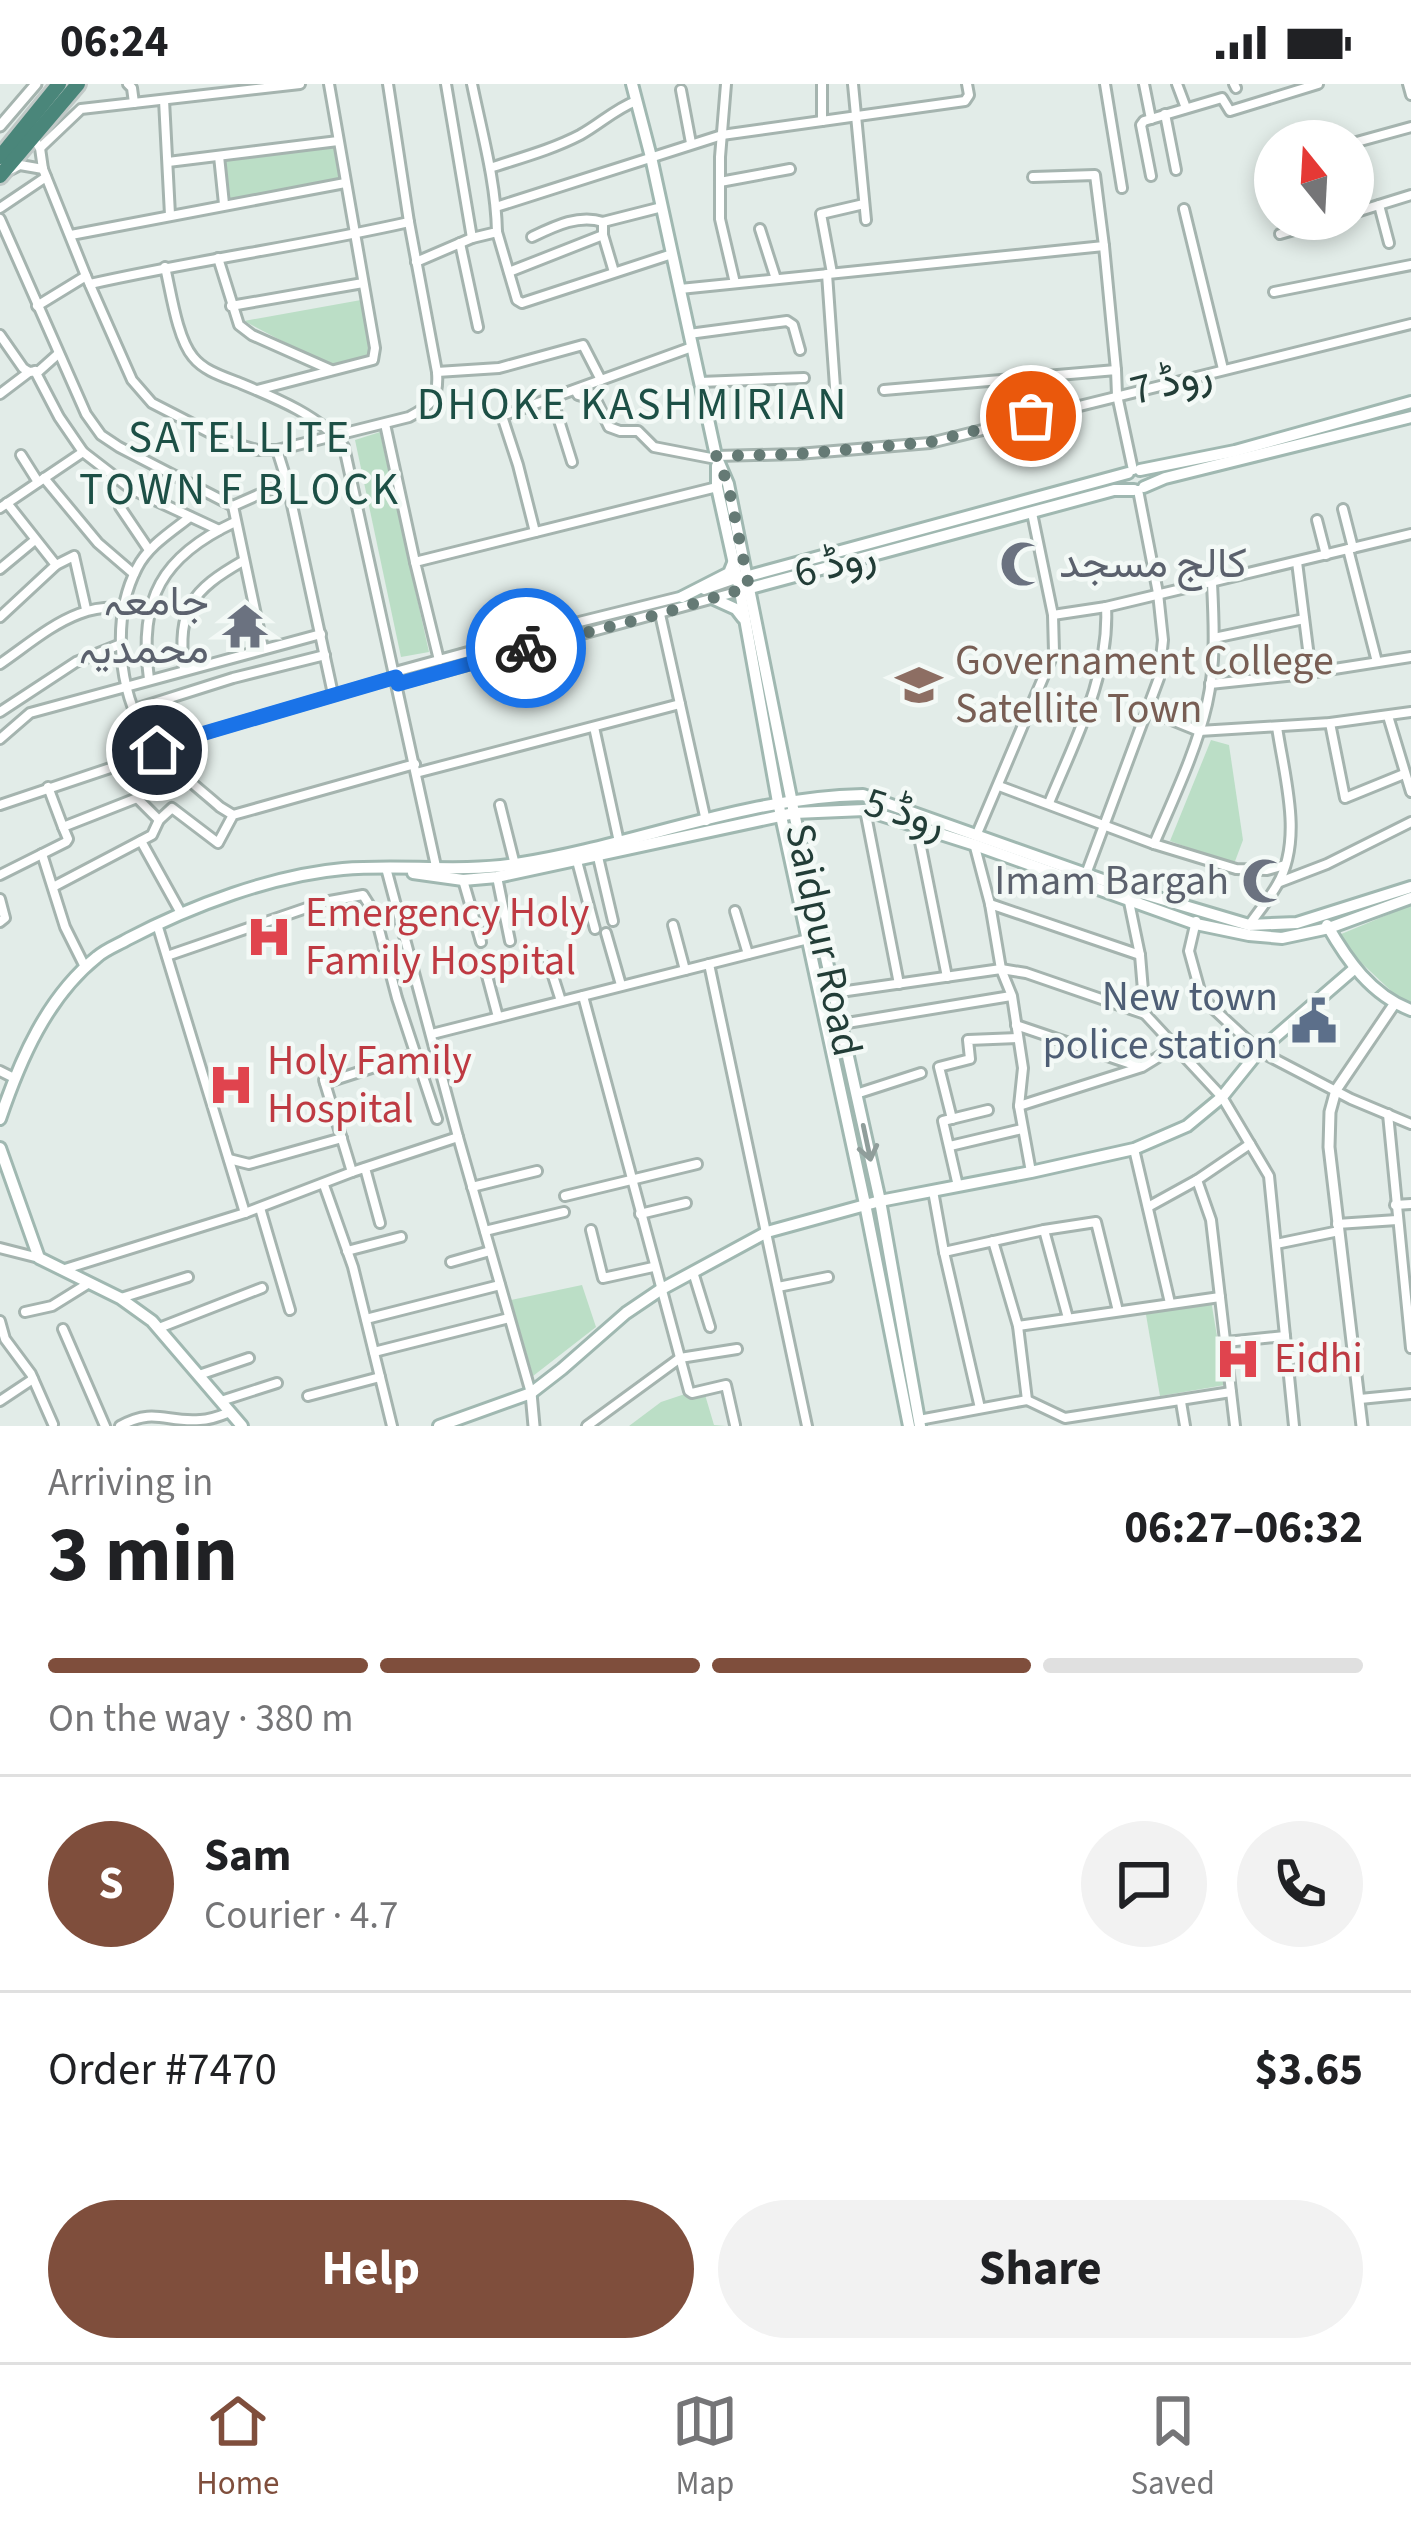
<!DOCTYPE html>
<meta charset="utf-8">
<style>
body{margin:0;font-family:"Source Sans 3",Vazirmatn,sans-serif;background:#f2f2f2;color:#202124;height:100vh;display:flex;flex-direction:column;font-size:45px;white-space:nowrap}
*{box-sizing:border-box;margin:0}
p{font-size:39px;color:#757577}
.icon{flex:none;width:66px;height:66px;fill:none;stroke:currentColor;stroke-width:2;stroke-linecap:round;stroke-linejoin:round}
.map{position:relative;height:1342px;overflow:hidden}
.drawer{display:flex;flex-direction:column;background:#fff;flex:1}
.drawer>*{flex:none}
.needle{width:78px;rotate:342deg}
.tools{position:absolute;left:1254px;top:36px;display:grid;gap:24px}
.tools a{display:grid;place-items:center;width:120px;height:120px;border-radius:50%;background:#fff;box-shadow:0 6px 18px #0003;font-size:60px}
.pin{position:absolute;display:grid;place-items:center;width:102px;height:102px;color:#fff;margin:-51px;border:6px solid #fff;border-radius:50%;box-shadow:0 3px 12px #0007}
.courier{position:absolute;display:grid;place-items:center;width:120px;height:120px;margin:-60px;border:9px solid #1a73e8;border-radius:50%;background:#fff;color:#222;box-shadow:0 3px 15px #0007}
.head em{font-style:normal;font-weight:700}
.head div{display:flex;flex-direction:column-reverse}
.head{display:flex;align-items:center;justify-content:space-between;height:204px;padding:0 48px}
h1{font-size:78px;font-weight:700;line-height:90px}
.bar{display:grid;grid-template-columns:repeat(4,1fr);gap:18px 12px;align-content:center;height:144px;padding:0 48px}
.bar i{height:15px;border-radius:9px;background:#e0e0e0}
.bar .on{background:#7f4e3c}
.bar p{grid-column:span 4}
.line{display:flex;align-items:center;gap:30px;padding:0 48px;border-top:3px solid #e0e0e0}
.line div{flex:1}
.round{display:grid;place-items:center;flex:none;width:126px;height:126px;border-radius:63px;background:#f2f2f2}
.action{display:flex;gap:24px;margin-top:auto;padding:24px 48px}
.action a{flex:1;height:138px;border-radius:72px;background:#7f4e3c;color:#fff;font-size:48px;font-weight:700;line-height:138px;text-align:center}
.action a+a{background:#f2f2f2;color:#202124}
.status{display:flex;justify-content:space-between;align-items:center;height:84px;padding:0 60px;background:#fff;direction:ltr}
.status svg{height:33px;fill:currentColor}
.dock{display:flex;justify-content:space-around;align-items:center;height:168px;border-top:3px solid #e0e0e0;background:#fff;font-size:33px;color:#757577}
.dock a{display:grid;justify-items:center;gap:6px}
.dock .on{color:#7f4e3c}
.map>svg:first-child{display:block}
.green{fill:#bbdec6}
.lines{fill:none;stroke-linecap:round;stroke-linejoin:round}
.minor-casing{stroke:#a5b4af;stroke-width:14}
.tertiary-casing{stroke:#a5b4af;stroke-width:15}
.secondary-casing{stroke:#a0b8b1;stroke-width:16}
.trunk-casing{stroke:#c1c9c7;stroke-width:20}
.minor{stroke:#fff;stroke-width:8}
.tertiary{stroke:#fff;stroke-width:9}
.secondary{stroke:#fff;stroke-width:10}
.trunk{stroke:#4a867a;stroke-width:14}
.oneway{stroke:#909e9b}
.done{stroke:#657a75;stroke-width:12;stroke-dasharray:0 21.6}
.route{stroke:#1a73e8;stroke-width:15}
.labels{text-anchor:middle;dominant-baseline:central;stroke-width:9;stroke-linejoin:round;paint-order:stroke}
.street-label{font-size:42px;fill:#223d37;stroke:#f3f9f6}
.worship-label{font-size:42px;fill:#5b616d;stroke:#f3f9f6;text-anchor:end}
.education-label{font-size:42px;fill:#785e54;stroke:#f3f9f6;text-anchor:start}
.health-label{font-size:42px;fill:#be3a42;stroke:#f3f9f6;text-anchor:start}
.service-label{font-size:42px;fill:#4e5e75;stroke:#f3f9f6;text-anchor:end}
.neighbourhood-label{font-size:45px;letter-spacing:3px;fill:#1d5046;stroke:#f3f9f6}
</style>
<div class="status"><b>06:24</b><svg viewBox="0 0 49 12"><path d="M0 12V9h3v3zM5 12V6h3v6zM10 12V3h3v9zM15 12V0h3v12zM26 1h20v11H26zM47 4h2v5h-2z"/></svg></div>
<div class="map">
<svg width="1411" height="1342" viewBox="0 0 1411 1342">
<rect width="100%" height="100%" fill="#e2ece8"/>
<!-- green -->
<g class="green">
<polygon points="336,61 340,96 227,118 224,76"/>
<polygon points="361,216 370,257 367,275 335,285 244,237"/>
<polygon points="380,348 429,568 401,573 355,356"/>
<polygon points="1211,656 1229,661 1243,756 1234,780 1170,757"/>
<polygon points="1411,821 1411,921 1406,921 1334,853"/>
<polygon points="582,1201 596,1243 533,1292 511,1216"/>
<polygon points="1211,1216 1225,1301 1160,1312 1145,1225"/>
<polygon points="703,1304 714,1341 726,1342 629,1342 661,1318"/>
</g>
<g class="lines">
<!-- minor casing -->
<g class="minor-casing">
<g id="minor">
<polyline points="128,0 132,4 134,19"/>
<polyline points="446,0 472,154"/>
<polyline points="726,0 720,73 720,135 735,199"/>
<polyline points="853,0 866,136"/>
<polyline points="1105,0 1122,104"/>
<polyline points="1144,0 1151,35"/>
<polyline points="1177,0 1186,24"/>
<polyline points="1234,0 1236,4"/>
<polyline points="1408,0 1411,11"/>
<polyline points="681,6 691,59"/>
<polyline points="164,16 170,131"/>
<polyline points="1165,30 1176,86"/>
<polyline points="822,37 822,0"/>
<path d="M33,54L40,64L43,85L86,192L132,296L152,319L226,357L257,366H277L409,333C432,321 439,315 437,288L409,138L388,0"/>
<polyline points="1353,59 1411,43"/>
<polyline points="40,64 81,25 300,0"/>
<polyline points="219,72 224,120"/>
<polyline points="168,78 338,57"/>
<path d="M490,84C520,74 551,66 580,51C600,40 615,25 636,17"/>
<polyline points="10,86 20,81 43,85"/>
<polyline points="1151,92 1141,41 1144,37 1222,14 1230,27 1318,0"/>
<polyline points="720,98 790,85"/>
<polyline points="1379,121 1389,159"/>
<polyline points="496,123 722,51 965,17 969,11 967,0"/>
<polyline points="0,124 46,93"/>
<polyline points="1184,125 1223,285"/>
<polyline points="1353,129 1411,111"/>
<polyline points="0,135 86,330 101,351 119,363 233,422 287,398"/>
<polyline points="760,145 776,195"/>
<polyline points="497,148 517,216 522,219 672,170"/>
<polyline points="1280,150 1332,135"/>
<polyline points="71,151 345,99"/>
<polyline points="603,151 614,188"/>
<path d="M532,153C555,142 579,130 603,138"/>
<polyline points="460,159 478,243"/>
<polyline points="1104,162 1116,286"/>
<polyline points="218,174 239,241 252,251 331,286"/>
<path d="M416,178L472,154L497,148C496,98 482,49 472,0"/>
<path d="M165,183C171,208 177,254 193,273C205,288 225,293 242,300C276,314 322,333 344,363L437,787"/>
<polyline points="509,188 603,151 603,138 662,123"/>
<polyline points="832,189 821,130 864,120"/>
<polyline points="827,190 836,317"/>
<path d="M90,200C196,176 303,162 409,138"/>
<polyline points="680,205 1104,162 1095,91 1033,93"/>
<polyline points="1274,208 1411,181"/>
<polyline points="37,222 86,192"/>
<polyline points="231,222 363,199"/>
<polyline points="689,250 787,237 793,241 800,266"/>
<polyline points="0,251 23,284 29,288 39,287 58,270"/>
<polyline points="35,287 59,333 83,368"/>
<polyline points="437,288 499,284 583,261 601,296"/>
<polyline points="700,298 804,294"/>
<polyline points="257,306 373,276 375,264 329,0"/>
<polyline points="575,306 578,311 596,316 609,343 620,347 638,347 654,363 716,375"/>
<polyline points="884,306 1116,286 1117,311 1133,386"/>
<polyline points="0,310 29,288"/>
<polyline points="552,314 572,378"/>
<polyline points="385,340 415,478"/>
<polyline points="277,366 287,398 333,610"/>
<polyline points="21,371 38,398"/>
<polyline points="716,372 798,370 930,359 1411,240"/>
<polyline points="44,394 98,459 134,490"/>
<polyline points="7,419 56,481"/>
<polyline points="233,422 263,564"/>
<polyline points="120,423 149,466"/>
<polyline points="0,424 83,368 131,405 219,446"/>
<polyline points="1343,425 1353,464"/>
<path d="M190,433C171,448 148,462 137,484C111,534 118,606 147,653C160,675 200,705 220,723L233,731"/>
<polyline points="1317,436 1326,471"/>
<polyline points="535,448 518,381 502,332 692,263"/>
<polyline points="1348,465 1377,578"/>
<polyline points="1297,478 1311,589"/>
<polyline points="0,485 35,456"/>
<polyline points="704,506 736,495"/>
<polyline points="660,530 706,737"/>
<polyline points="1053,531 1106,523 1411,450"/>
<polyline points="0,533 56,481 74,472 86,525"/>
<polyline points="1214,554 1304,535"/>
<polyline points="439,576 415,478 717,403"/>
<path d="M0,580C49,546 86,508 149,530"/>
<path d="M184,585C177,525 192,506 243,477"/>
<polyline points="395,588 567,541 684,512"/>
<path d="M149,595C138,515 162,472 235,438"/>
<polyline points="398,600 740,507"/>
<polyline points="1210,600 1296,591 1411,573"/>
<polyline points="135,625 233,594 325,571"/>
<polyline points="1147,626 1199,647 1330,639 1411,628"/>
<polyline points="0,628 76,578 121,560"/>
<polyline points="1388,632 1411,708"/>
<polyline points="1330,639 1345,714 1404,690"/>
<polyline points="594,643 619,758"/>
<polyline points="0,655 30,629 321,550"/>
<polyline points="132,676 144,707"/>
<polyline points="416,689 680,620"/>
<polyline points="999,702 1154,760 1236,785 1267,786 1285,781"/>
<polyline points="48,703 63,743"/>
<polyline points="137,714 159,736"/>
<path d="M1049,719C1074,658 1110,591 1106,523"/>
<polyline points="0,721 149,671 164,661 396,593"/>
<polyline points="500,721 515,781"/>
<polyline points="865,726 899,900"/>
<polyline points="917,743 947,893"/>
<polyline points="976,752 1054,568 1053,531 1032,429"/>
<polyline points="141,757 181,829"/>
<path d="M1154,760C1173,715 1196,668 1207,620C1216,580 1214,539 1212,499"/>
<polyline points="975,763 990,820 1001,885 1012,912 1023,984 1019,1022 1031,1088"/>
<polyline points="42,770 65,843 85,883"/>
<polyline points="598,773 613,837"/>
<polyline points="577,777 595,845"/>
<polyline points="386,784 458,1053 531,1309"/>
<polyline points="1086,790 1159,594 1163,556 1158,509 1138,406"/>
<polyline points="0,791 66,758 68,755 63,743 137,714 175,681"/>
<polyline points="497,793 510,857"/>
<polyline points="463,796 481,858"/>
<polyline points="1280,798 1327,780 1411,738"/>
<polyline points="53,803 152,751 159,736 172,724 218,759 233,731 415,680"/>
<polyline points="1128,813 1140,871 1145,930 1222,1013 1269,1092 1294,1342"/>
<polyline points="0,815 5,834 0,838"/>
<polyline points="990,820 1140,871"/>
<polyline points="735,827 748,870"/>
<polyline points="1196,837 1189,867 1202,914 1259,967 1351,1015 1411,1040"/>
<polyline points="157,840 245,1129"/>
<path d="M1250,840C1259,827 1269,815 1277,801C1304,755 1284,692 1277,643"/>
<polyline points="673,841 685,886"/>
<polyline points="606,849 621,901"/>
<polyline points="167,872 324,818 363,811 375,830 397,914 437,1035"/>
<polyline points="547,873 561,917"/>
<polyline points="709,880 807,1342"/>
<polyline points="486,888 498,933"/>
<polyline points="833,909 1001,885 1026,889 1145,930"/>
<polyline points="583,912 689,1307 692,1309 726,1301 735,1341"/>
<polyline points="841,940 1011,912"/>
<polyline points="1016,941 1140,983"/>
<polyline points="432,950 808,855"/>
<polyline points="0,987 14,994"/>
<polyline points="324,996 352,1088"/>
<polyline points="325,999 415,970"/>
<polyline points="856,1010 921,989"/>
<polyline points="1019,1022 1142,983 1176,962"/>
<polyline points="1388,1030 1411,1264"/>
<polyline points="952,1035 939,983 970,975 968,956 1018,954"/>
<polyline points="950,1062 1022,1045"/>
<polyline points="1134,1065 1170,1219"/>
<polyline points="229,1075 249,1080 342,1054"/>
<polyline points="365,1084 380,1139"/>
<polyline points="1197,1096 1211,1136 1235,1342"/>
<polyline points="324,1101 353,1183 392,1342"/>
<polyline points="958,1102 943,1037 988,1026"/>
<polyline points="472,1103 537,1087"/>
<polyline points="933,1107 944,1168 1044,1146 1096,1138 1118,1227"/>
<polyline points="565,1112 697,1080"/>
<polyline points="1395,1121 1411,1120"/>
<polyline points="1148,1123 1197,1096 1250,1060"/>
<polyline points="260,1124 290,1226"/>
<polyline points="640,1130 686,1119"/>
<polyline points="1337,1140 1397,1136"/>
<polyline points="591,1146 603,1194 653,1183"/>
<polyline points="1044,1146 1068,1234"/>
<polyline points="485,1147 564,1128"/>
<polyline points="993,1157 1018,1242 1027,1316 1065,1334 1231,1308"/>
<polyline points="1276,1160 1339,1147"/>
<polyline points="0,1164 39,1174"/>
<polyline points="347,1167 401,1153"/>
<polyline points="944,1168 980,1324"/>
<polyline points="451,1178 490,1167"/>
<polyline points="65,1185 245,1129 352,1088 458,1053"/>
<polyline points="693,1188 710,1243"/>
<polyline points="778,1203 828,1193"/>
<polyline points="121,1214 188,1193"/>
<polyline points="25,1228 52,1222 89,1199"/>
<polyline points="366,1235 500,1201"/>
<polyline points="0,1237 5,1255 31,1290 53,1340"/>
<polyline points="1018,1242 1220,1213"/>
<polyline points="159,1244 262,1204"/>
<polyline points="63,1245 105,1342"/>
<polyline points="1226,1258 1285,1252"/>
<polyline points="374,1268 509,1234"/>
<polyline points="199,1291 249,1274"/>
<polyline points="308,1312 380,1293"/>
<polyline points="1360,1315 1411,1310"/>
<polyline points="0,1317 33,1295"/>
<polyline points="221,1317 277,1299"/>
<polyline points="1181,1318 1185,1342"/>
<polyline points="919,1336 1027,1316"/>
<path d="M120,1342C155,1323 166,1339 200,1336C210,1336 220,1332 230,1328"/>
<polyline points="587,1342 680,1274 737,1265"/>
</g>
</g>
<!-- tertiary casing -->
<g class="tertiary-casing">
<g id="tertiary">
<polyline points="0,42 36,0"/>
<polyline points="531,1309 534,1342"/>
<polyline points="1362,1342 1329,1063 1330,1028 1336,1006 1395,919"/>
</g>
</g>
<!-- secondary casing -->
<g class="secondary-casing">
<g id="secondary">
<polyline points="632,0 651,73 716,372 728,400 794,729 880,1117 920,1342"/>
<polyline points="717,382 717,403 740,507 778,718 865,1120 909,1342"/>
<polyline points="1140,386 1235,367 1411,318"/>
<polyline points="1144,403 1165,394 1411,333"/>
<polyline points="745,493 1128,389"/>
<polyline points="743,506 1114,406 1134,406"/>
<polyline points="682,513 729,489 733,479"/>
<polyline points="714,515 736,525 743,534"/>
<polyline points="413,789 463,796 497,793 794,729 865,726 975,761 1196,840 1249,851 1282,854 1329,844 1411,814"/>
<path d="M1327,841C1347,876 1371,911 1411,926"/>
<path d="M0,1035C20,976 47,913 97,873C106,865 118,861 128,855C191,822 273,791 343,785C401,780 459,789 516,780C633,762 745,713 863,711L1131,806L1249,841L1297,839L1411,803"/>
<polyline points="0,1064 39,1174 120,1214 152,1237 242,1342"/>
<polyline points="439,1342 531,1309 562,1285 626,1229 660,1206 767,1148 880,1117 1031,1088 1134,1065 1187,1042 1222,1013 1259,967 1354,885"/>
</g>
</g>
<!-- trunk casing -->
<g class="trunk-casing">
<g id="trunk">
<polyline points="0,73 59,0"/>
<polyline points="0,92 78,0"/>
</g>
</g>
<!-- minor -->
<use href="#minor" class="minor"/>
<!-- tertiary -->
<use href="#tertiary" class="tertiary"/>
<!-- secondary -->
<use href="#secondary" class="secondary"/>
<!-- trunk -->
<use href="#trunk" class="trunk"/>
</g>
<!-- one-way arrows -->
<defs><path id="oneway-shaft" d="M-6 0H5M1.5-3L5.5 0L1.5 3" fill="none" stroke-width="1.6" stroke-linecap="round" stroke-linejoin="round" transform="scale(3)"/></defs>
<use class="oneway" href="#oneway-shaft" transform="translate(867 1059) rotate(78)"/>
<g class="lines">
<!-- done -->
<polyline class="done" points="526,564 660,530 749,503 728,400 716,372 798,370 931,358 1031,332"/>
<!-- route -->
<polyline class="route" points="157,666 164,661 396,593 398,600 526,564"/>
</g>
<!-- icons -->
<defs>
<g id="mosque-bare" transform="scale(3.6)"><path d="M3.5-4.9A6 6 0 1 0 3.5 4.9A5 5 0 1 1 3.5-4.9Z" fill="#6b7280" stroke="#f3f9f6" stroke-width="2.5" paint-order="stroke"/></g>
<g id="temple-bare" transform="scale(3.6)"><path d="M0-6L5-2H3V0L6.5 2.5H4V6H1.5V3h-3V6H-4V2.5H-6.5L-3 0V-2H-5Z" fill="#6b7280" stroke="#f3f9f6" stroke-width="2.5" paint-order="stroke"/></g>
<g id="university-bare" transform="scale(3.6)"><path d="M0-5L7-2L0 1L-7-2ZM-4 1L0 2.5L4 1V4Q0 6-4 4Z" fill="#8d6e63" stroke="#f3f9f6" stroke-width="2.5" paint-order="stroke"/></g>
<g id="hospital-bare" transform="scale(3.6)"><path d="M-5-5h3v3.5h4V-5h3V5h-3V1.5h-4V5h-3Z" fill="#e0444e" stroke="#f3f9f6" stroke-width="2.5" paint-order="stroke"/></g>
<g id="civic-bare" transform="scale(3.6)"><path d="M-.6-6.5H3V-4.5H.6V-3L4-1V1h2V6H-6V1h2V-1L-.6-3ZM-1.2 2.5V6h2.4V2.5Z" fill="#5c6f8a" stroke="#f3f9f6" stroke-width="2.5" paint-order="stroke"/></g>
</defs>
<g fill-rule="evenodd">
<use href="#mosque-bare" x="1023" y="480"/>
<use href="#temple-bare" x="245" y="542"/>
<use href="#university-bare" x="919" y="601"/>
<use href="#mosque-bare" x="1265" y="797"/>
<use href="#hospital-bare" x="269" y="853"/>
<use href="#civic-bare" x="1314" y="937"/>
<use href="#hospital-bare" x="231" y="1001"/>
<use href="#hospital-bare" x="1238" y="1275"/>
</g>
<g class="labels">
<!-- street labels -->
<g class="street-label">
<text transform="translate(1171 298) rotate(-14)">روڈ 7</text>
<text transform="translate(835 480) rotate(-15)">روڈ 6</text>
<text transform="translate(905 729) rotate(17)">روڈ 5</text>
<text transform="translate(823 856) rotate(78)">Saidpur Road</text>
</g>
<!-- worship labels -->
<g class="worship-label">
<text x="1059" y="480" text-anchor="start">کالج مسجد</text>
<text x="209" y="518">جامعہ<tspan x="209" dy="48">محمدیہ</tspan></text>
<text x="1229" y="797">Imam Bargah</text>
</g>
<!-- education labels -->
<g class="education-label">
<text x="955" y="577">Governament College<tspan x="955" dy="48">Satellite Town</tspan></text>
</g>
<!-- health labels -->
<g class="health-label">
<text x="305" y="829">Emergency Holy<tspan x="305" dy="48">Family Hospital</tspan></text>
<text x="267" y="977">Holy Family<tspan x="267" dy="48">Hospital</tspan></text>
<text x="1274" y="1275">Eidhi</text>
</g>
<!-- service labels -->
<g class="service-label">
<text x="1278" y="913">New town<tspan x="1278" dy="48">police station</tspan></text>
</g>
<!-- neighbourhood labels -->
<g class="neighbourhood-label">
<text x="633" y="321">DHOKE KASHMIRIAN</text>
<text x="240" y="354">SATELLITE<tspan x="240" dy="52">TOWN F BLOCK</tspan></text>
</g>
</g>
</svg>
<div class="tools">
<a><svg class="needle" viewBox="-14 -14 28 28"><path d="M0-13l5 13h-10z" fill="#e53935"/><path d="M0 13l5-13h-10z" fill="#757577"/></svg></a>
</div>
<div class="pin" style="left:1031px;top:332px;background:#ea580c"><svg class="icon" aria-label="bag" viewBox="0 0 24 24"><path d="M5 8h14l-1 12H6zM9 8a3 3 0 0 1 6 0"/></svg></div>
<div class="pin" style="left:157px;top:666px;background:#1f2937"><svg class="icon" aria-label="home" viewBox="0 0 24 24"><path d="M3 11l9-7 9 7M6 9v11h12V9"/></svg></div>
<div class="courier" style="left:526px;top:564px"><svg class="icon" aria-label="bike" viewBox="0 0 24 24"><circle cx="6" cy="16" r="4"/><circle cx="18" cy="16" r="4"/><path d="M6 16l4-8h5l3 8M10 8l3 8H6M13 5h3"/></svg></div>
</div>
<section class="drawer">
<div class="head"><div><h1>3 min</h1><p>Arriving in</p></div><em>06:27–06:32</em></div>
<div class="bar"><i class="on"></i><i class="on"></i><i class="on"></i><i></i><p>On the way · 380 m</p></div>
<div class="line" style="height:216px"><b class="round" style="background:#7f4e3c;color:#fff">S</b><div><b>Sam</b><p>Courier · 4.7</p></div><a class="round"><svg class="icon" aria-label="chat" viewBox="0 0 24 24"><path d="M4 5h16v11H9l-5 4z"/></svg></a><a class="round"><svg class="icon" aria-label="phone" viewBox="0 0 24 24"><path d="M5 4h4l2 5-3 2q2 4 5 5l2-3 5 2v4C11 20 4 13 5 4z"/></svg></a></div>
<div class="line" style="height:156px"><div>Order #7470</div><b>$3.65</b></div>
<div class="action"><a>Help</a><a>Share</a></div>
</section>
<nav class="dock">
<a class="on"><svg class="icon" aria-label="home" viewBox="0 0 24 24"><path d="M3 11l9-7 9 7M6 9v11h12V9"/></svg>Home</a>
<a><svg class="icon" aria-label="map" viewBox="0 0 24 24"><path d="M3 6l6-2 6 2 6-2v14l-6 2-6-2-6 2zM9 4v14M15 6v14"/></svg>Map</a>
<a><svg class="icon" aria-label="saved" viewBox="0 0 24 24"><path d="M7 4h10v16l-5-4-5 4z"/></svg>Saved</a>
</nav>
